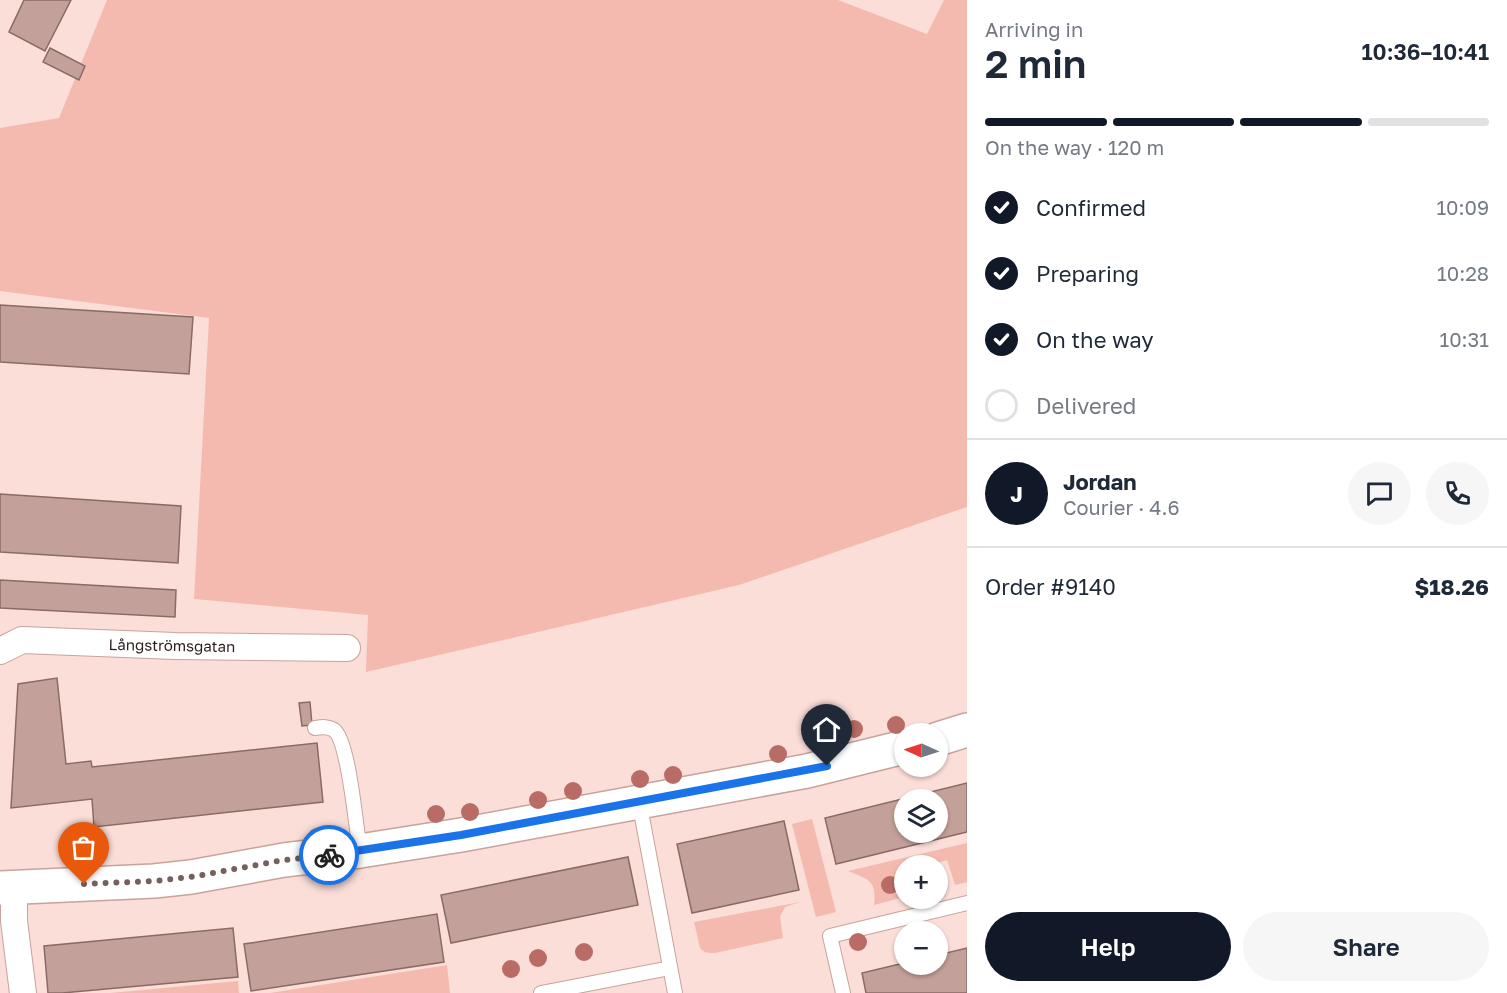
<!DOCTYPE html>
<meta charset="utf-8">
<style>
body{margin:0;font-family:"Golos Text",sans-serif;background:#f6f6f7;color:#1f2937;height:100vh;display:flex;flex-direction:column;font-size:22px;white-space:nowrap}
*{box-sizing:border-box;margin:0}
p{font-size:20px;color:#747a83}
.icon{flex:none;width:33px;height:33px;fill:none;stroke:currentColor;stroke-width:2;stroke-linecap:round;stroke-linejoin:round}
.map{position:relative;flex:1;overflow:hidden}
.sheet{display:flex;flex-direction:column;background:#fff;width:540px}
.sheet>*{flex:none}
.needle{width:39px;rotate:273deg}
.buttons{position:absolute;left:894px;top:723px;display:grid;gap:12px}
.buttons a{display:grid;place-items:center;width:54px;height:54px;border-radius:50%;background:#fff;box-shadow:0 2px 4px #0004;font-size:30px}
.pin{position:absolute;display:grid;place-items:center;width:51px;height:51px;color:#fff;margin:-62px -26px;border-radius:50% 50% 50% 0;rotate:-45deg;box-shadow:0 0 6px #0007}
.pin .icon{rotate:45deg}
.courier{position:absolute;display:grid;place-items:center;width:60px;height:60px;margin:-30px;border:4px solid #1a73e8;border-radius:50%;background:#fff;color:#222;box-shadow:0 2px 8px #0007}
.headline em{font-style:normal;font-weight:600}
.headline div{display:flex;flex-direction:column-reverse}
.headline{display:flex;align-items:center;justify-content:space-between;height:102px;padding:0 18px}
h1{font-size:39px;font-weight:600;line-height:45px}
.bar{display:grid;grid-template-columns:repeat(4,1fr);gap:9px 6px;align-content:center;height:72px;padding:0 18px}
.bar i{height:8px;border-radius:4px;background:#e0e1e3}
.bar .selected{background:#111827}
.bar p{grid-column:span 4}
.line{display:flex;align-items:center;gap:15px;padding:0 18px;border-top:2px solid #e0e1e3}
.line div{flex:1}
.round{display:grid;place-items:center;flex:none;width:63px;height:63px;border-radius:32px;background:#f6f6f7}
ol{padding:0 18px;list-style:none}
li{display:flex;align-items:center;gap:18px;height:66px}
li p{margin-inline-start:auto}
li .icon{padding:6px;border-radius:50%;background:#111827;color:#fff;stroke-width:4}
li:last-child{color:#747a83}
li i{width:33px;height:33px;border:3px solid #e0e1e3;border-radius:50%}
.cta{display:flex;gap:12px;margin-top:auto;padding:12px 18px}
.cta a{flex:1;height:69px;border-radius:36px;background:#111827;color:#fff;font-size:24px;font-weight:600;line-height:69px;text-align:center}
.cta a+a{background:#f6f6f7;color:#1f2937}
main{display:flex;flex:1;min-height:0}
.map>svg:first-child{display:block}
.green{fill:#f4bab0}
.building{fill:#c4a09a;stroke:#8b6a65;stroke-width:1.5;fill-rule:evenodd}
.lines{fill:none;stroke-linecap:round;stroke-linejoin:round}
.service-casing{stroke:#c7a39c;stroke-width:16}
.minor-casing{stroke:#c7a39c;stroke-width:28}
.tertiary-casing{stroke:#c7a39c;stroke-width:36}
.service{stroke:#fff;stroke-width:14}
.minor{stroke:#fff;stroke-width:26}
.tertiary{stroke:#fff;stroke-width:33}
.tree{fill:#b96c65}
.done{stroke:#74615d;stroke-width:6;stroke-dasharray:0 10.8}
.route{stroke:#1a73e8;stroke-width:8}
.labels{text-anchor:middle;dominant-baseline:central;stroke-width:5;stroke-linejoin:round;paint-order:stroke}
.street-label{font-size:15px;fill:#2a1d1b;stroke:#fff}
</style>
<main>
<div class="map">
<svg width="967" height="993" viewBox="0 0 967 993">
<rect width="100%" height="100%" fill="#fcded8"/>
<!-- green -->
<g class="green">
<polygon points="107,0 838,0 927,34 944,0 967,0 967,507 739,585 366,672 368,615 194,599 209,318 0,291 0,128 59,118"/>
<polygon points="812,819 836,912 816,917 792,824"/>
<path d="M967,843V882L955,885L947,860L931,865L904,866V897L874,905C877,880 868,879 848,871Z"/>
<path d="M800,902L785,907L780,917L783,938L715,953C709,953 704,953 700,948L694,922Z"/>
<polygon points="447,965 450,993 270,993"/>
<polygon points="238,981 239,993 110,993"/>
</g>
<!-- building -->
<g class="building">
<polygon points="24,0 71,0 45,51 9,32"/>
<polygon points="50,48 85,66 79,80 43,62"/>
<polygon points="0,305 193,317 189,374 0,362"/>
<polygon points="0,494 181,506 178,563 0,552"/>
<polygon points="0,580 176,590 175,617 0,608"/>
<polygon points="57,678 66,764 91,761 92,767 317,743 323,802 94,827 92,799 11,808 18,684"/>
<polygon points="310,702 312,725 302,726 299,703"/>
<path d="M967,783V832L836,864L825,818ZM904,800H938V832H904Z"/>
<polygon points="784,821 799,890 692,913 677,844"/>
<polygon points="628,857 638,905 451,943 441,895"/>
<polygon points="437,914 444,962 251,991 244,944"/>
<polygon points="233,928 238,977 62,993 48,993 44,946"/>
<polygon points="967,948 967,993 866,993 862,973 904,963 904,964 938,964 938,955"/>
</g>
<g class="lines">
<!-- service casing -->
<g class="service-casing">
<g id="service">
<path d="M315,728C322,727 328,726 334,730C349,741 356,829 360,851"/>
<polyline points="639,801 675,993"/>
<polyline points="541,993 670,968"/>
<polyline points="843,993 830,936 967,903"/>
</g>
</g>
<!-- minor casing -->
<g class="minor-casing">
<g id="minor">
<polyline points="0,651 22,640 175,646 347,648"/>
<polyline points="14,887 14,921 23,993"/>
</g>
</g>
<!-- tertiary casing -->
<g class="tertiary-casing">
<g id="tertiary">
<polyline points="938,739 967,730"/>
<polyline points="0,888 154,881 191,877 284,860 360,851 461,835 807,771 904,747"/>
</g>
</g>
<!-- service -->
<use href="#service" class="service"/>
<!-- minor -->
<use href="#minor" class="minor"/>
<!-- tertiary -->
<use href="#tertiary" class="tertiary"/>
</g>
<!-- trees -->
<g class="tree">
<circle cx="896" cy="725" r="9"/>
<circle cx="854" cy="729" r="9"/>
<circle cx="778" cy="754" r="9"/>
<circle cx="673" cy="775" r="9"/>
<circle cx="640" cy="779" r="9"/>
<circle cx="573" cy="791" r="9"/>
<circle cx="538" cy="800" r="9"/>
<circle cx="470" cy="812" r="9"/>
<circle cx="436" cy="814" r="9"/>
<circle cx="317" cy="837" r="9"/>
<circle cx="890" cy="885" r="9"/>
<circle cx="858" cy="942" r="9"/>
<circle cx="584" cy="952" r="9"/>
<circle cx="538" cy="958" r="9"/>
<circle cx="511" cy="969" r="9"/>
</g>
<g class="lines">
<!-- done -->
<polyline class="done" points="84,884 154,881 191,877 284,860 329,855"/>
<!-- route -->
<polyline class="route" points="329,855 461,835 827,766"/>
</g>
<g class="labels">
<!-- street labels -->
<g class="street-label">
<text transform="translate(172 645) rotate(1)">Långströmsgatan</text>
</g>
</g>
</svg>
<div class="buttons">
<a><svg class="needle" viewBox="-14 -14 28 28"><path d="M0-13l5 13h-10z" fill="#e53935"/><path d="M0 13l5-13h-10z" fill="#747a83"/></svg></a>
<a><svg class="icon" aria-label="layers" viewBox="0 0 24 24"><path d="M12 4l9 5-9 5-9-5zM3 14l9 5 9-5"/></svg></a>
<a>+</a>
<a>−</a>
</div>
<div class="pin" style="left:84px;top:884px;background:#ea580c"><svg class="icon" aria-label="bag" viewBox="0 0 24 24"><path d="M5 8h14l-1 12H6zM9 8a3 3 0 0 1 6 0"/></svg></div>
<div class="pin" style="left:827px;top:766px;background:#1f2937"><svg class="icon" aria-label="home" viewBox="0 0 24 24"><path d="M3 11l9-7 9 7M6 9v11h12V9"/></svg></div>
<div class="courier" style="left:329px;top:855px"><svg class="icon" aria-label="bike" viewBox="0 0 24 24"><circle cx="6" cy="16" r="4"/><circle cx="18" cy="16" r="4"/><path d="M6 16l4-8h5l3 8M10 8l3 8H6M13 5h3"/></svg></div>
</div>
<section class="sheet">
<div class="headline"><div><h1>2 min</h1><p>Arriving in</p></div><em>10:36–10:41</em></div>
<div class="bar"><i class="selected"></i><i class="selected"></i><i class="selected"></i><i></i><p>On the way · 120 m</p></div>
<ol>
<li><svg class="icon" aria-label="check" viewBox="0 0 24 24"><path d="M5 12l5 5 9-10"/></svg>Confirmed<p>10:09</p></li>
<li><svg class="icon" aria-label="check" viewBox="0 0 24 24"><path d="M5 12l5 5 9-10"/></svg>Preparing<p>10:28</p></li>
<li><svg class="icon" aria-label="check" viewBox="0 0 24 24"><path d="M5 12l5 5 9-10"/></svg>On the way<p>10:31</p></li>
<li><i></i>Delivered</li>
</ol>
<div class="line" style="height:108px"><b class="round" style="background:#111827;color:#fff">J</b><div><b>Jordan</b><p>Courier · 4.6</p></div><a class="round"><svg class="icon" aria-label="chat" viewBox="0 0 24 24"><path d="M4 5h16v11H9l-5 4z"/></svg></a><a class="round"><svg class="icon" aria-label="phone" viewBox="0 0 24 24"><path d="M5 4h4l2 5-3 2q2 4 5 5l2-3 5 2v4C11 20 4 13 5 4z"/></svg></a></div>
<div class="line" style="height:78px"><div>Order #9140</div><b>$18.26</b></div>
<div class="cta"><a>Help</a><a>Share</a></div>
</section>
</main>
